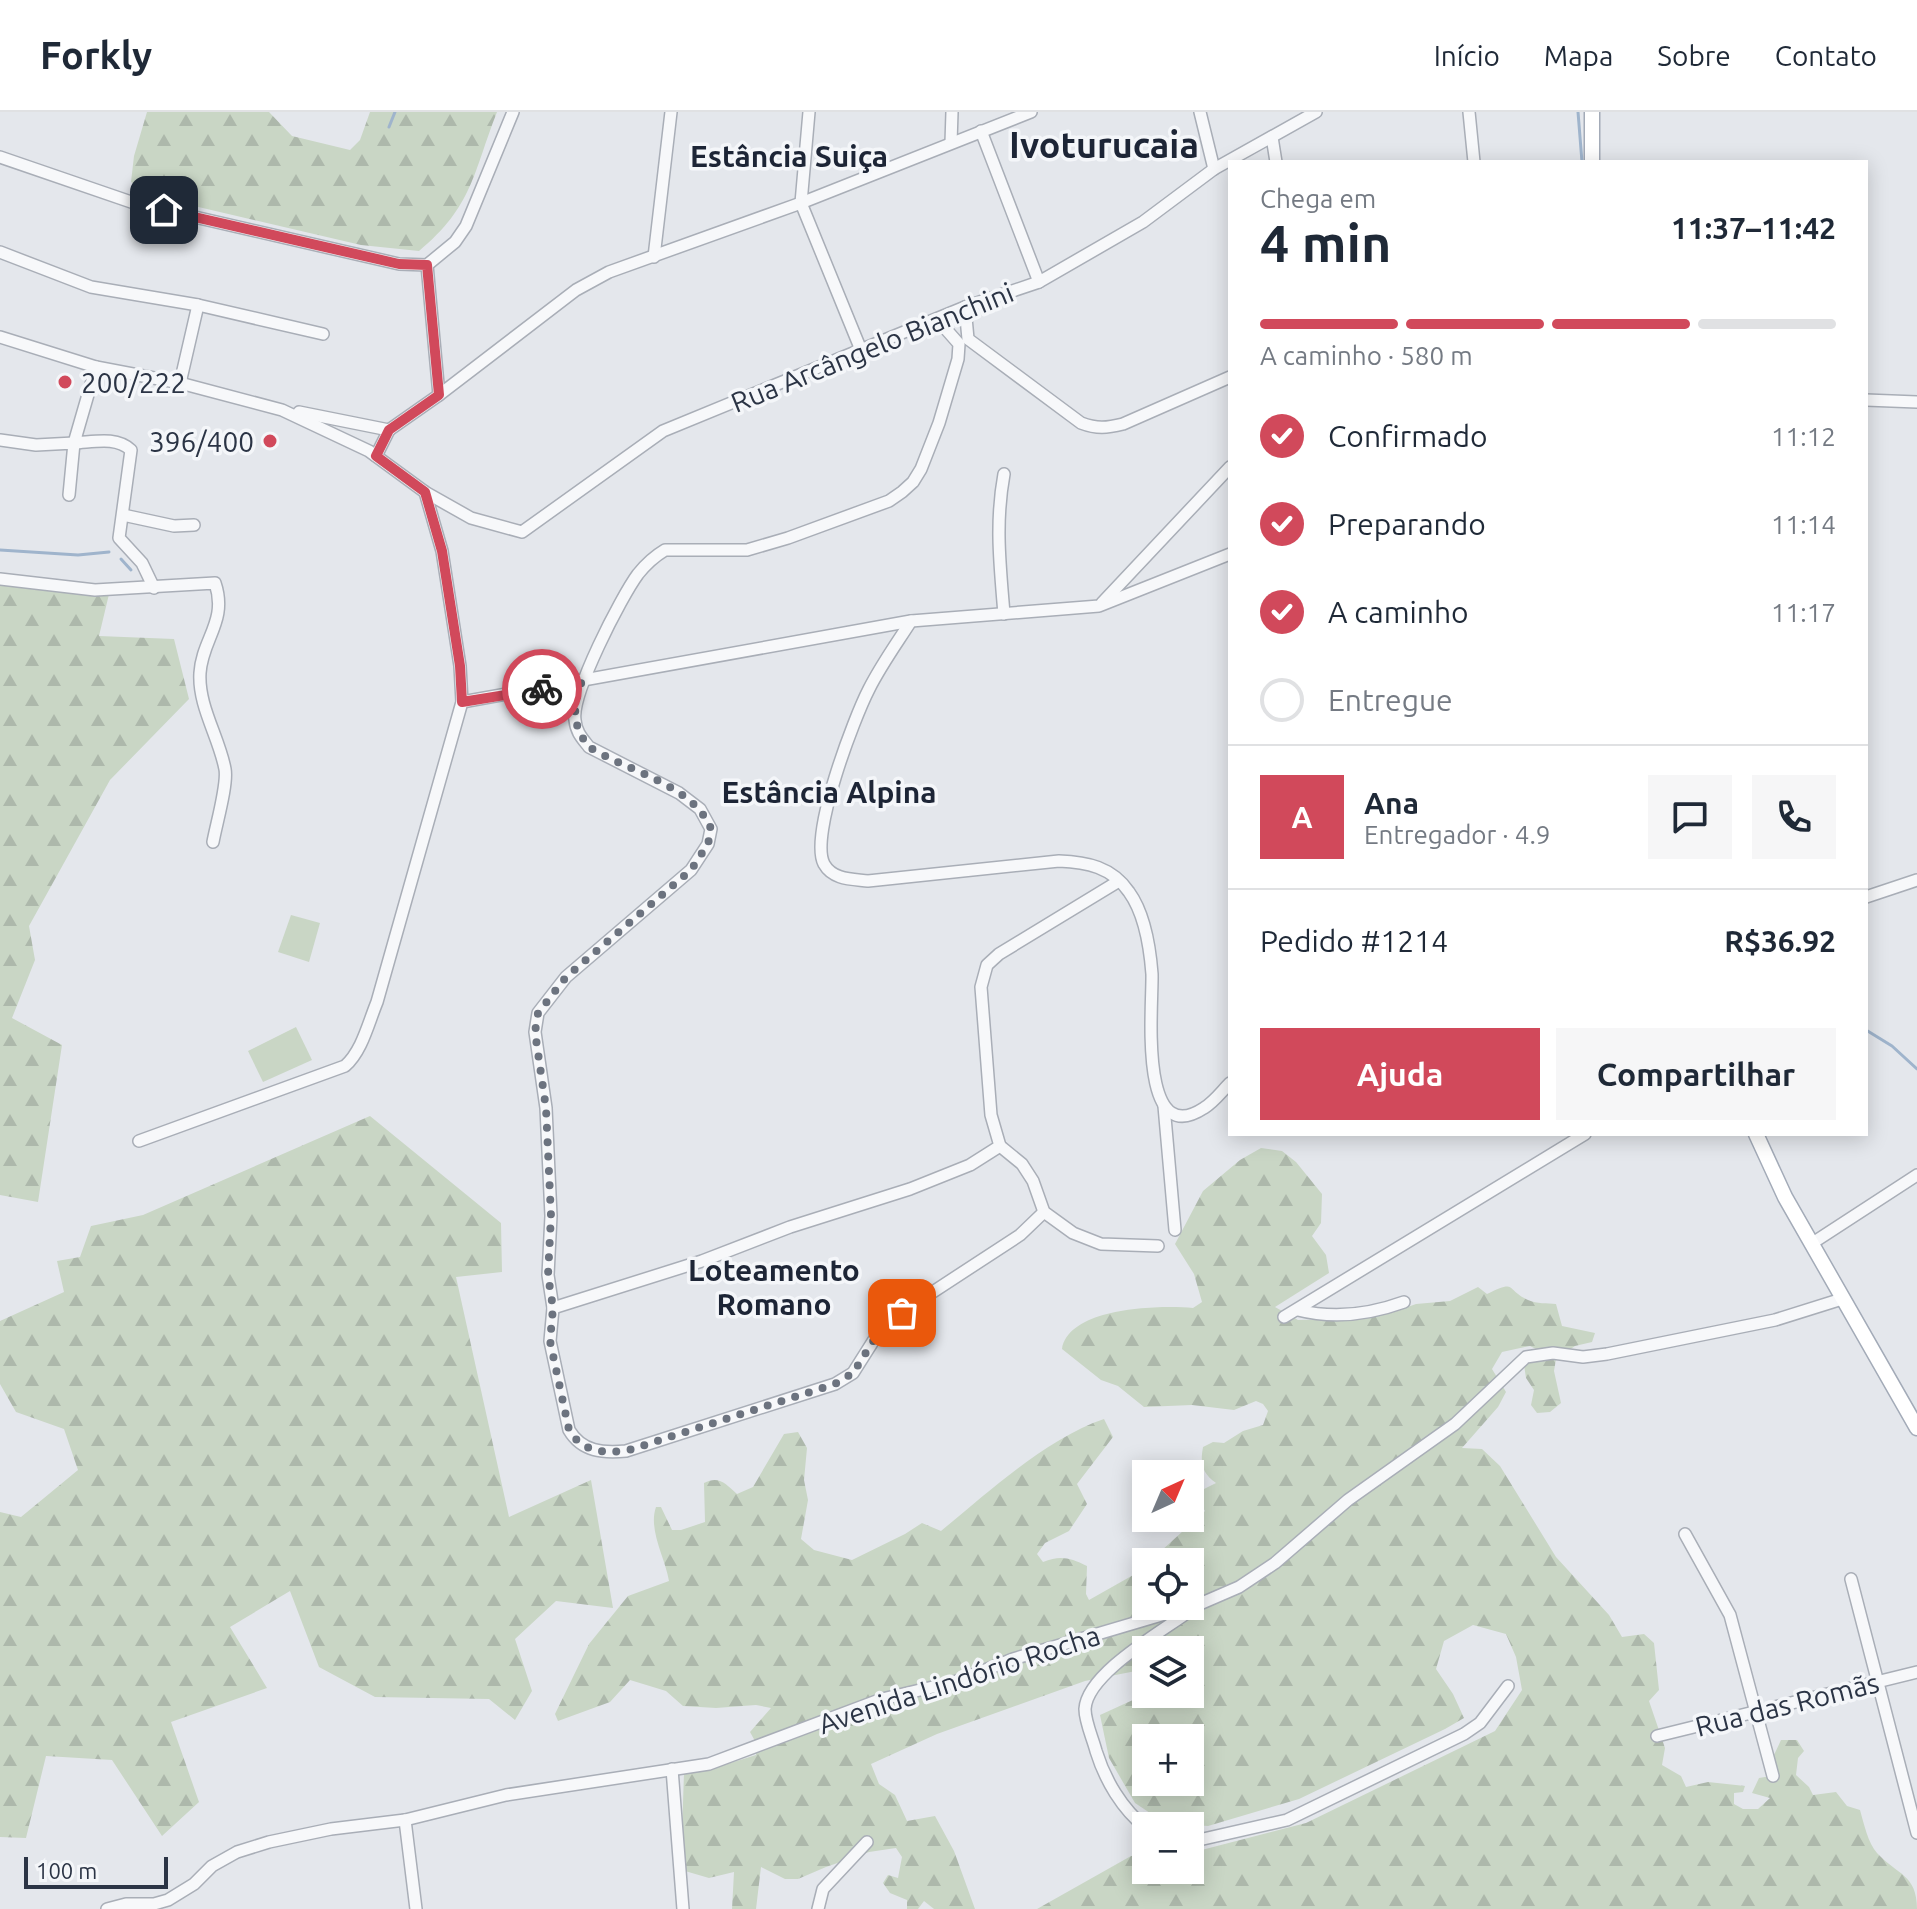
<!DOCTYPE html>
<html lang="pt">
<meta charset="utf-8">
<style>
body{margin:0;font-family:Ubuntu,sans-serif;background:#f6f6f7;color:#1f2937;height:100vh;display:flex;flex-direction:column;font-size:30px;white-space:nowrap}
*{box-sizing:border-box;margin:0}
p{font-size:26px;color:#747a83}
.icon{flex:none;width:44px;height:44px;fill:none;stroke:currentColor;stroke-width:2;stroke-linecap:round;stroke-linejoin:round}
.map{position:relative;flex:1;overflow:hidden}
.panel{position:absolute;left:1228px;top:48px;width:640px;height:976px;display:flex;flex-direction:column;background:#fff;border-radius:0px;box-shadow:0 4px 20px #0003}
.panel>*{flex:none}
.needle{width:52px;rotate:44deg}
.controls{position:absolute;left:1132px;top:1348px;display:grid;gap:16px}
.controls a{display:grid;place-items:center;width:72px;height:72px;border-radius:0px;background:#fff;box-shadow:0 4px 20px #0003;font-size:40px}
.scale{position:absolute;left:24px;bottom:20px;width:144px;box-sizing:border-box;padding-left:8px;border:4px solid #2b3445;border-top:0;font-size:22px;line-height:28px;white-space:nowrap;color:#2b3445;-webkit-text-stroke:6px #f4f6f9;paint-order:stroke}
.pin{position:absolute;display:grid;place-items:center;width:68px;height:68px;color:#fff;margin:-34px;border-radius:16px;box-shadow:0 4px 12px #0006}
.courier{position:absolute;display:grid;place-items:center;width:80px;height:80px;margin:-40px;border:6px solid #d1495b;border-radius:50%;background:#fff;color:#222;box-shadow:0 2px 10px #0007}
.headline em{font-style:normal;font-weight:600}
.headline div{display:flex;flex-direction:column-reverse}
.headline{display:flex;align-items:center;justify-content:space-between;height:136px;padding:0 32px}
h1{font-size:52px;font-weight:600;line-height:60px}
.bar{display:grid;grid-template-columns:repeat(4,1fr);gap:12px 8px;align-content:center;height:96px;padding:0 32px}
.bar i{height:10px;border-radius:6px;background:#e0e1e3}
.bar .active{background:#d1495b}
.bar p{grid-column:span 4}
.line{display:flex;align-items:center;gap:20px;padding:0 32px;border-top:2px solid #e0e1e3}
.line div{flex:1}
.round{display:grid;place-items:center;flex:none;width:84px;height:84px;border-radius:0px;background:#f6f6f7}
ol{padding:0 32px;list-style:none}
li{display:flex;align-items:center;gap:24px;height:88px}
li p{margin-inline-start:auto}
li .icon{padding:8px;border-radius:50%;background:#d1495b;color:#fff;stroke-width:4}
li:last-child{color:#747a83}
li i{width:44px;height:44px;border:4px solid #e0e1e3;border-radius:50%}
.action{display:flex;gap:16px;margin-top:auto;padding:16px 32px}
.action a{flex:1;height:92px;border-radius:0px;background:#d1495b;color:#fff;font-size:32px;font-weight:600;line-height:92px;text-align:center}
.action a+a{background:#f6f6f7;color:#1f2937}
header{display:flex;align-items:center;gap:48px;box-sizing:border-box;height:112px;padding:0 40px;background:#fff;border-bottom:2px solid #e0e1e3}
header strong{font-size:38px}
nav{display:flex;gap:44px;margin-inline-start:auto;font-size:28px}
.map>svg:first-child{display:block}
.forest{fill:url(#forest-firs);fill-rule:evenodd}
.park{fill:#c9d6c5}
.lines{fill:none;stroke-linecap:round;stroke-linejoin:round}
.stream{stroke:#9fb4cc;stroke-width:3}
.minor-casing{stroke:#a9aeb7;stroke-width:14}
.major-casing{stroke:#a3abb8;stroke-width:17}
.minor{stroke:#f7f8fa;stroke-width:11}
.major{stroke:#fff;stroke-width:14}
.done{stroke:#6c737f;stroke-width:8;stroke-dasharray:0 14.4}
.route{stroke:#d1495b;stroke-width:10}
.poi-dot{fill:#d1495b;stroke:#f4f6f9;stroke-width:3}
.labels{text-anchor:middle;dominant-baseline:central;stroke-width:7;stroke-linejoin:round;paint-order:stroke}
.street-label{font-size:28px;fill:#2b3445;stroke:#f4f6f9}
.poi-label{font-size:28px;fill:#2b3445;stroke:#f4f6f9;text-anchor:start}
.neighbourhood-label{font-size:30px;font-weight:bold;fill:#1d2536;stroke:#f4f6f9}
.district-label{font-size:36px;font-weight:bold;fill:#1d2536;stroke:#f4f6f9}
</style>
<header>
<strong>Forkly</strong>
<nav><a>Início</a><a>Mapa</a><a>Sobre</a><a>Contato</a></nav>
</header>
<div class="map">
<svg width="1917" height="1797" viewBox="0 0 1917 1797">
<defs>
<pattern id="forest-firs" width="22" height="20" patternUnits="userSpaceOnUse" patternTransform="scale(2)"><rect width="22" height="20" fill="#c9d6c5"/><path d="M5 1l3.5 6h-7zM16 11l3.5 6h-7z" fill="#adb8ab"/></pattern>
</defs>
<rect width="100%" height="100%" fill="#e4e7ec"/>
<!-- forest -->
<g class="forest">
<path d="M147,0H269L292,24L350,38L360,28L370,0H497C473,61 473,94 419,139L361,133L160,86L131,70L134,44Z"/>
<polygon points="0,467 110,478 99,524 174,527 189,587 110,668 29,814 35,848 12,906 62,933 38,1090 0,1083"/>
<polygon points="370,1004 501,1111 502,1160 456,1165 509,1405 591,1368 613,1496 556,1489 515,1527 532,1579 515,1608 489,1587 375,1585 319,1555 290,1479 230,1515 267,1576 171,1610 199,1690 162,1724 112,1648 46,1644 26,1726 0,1725 0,1400 21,1405 78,1358 64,1317 16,1300 0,1272 0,1209 64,1180 57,1149 80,1145 91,1114 143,1103"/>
<path d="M1261,1036L1282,1039L1296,1050L1322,1082L1321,1111L1312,1124L1326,1143L1329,1161L1275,1195L1298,1208L1342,1207L1391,1201L1416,1192L1450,1189L1478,1175L1487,1182C1517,1167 1505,1177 1528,1188C1537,1192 1547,1191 1556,1192L1562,1214L1595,1221L1592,1230L1575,1234L1556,1247L1554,1259L1561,1291L1550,1300L1537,1301L1531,1293L1534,1278L1526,1266L1524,1253L1531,1248L1536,1237L1530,1234L1502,1240L1492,1257L1506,1280L1498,1295L1462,1336L1482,1337L1500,1354L1556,1445L1609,1503L1622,1525L1644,1522L1654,1531L1659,1578L1649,1589L1665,1636L1662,1653L1681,1664L1686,1675L1708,1670L1745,1674L1743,1680L1734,1681V1692L1743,1697H1758L1770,1686L1752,1681L1759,1666L1777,1663L1773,1645L1781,1628H1797L1804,1639L1798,1646L1796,1663L1809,1675L1813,1683L1836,1680L1847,1694L1860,1698C1864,1712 1868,1731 1877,1741C1897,1763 1917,1762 1917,1797H1037L1131,1744L1146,1743V1758H1190V1741L1306,1711L1495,1619L1522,1578L1516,1545L1506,1522L1473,1513L1444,1529L1436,1557L1453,1582L1464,1606L1445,1617L1299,1687L1208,1714L1165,1711L1135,1691L1109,1646L1100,1603L1146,1582H1190V1538H1146V1557L1085,1569L937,1622L871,1652L879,1672L895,1683L907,1709L935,1704L954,1739L975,1797H934L924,1789L918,1797H907V1788L890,1781L883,1771L888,1763L898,1766L902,1745L896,1736L869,1740L826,1755L798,1767H785L761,1755L756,1797H732L734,1760L709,1766L685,1759L682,1720L684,1661L721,1654L756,1643L755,1629L750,1620L771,1596L756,1593L716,1596L683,1594L666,1579L630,1568L610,1590L558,1609L555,1602L589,1532L628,1484L669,1469C665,1445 648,1418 656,1395H661L672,1418H681L705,1410L704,1371C719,1363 726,1372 737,1382L753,1375L784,1322L798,1320L807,1336L804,1368L808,1388L801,1427L814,1438L852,1448L905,1422L922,1411L941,1419C987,1381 1047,1326 1104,1307L1113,1325L1077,1372L1087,1392L1069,1419L1045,1431L1037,1442L1043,1450C1061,1443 1070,1446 1087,1454L1086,1482L1089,1488L1135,1462L1146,1452V1494H1190V1450H1149L1205,1399L1194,1382L1216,1371C1202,1361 1200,1352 1203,1335L1213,1330L1224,1331L1243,1319L1263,1313L1268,1299L1263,1292L1256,1289L1234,1298L1192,1293L1144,1295L1118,1274L1101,1268L1062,1237C1069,1195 1160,1193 1193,1196L1202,1190L1194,1162L1175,1132L1203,1079L1240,1048ZM1146,1626H1190V1670H1146Z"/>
</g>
<!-- park -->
<g class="park">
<polygon points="291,803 320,811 309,850 278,840"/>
<polygon points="296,915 312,948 263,970 248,939"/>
</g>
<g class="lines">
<!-- stream -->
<g class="stream">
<polyline points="1578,0 1582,50"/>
<polyline points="389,15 395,0"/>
<polyline points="0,438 78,443 109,440"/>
<polyline points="121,447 131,458"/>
<polyline points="1866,918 1892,934 1917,957"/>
</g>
<!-- minor casing -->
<g class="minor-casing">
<g id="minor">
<polyline points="809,0 801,91 861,238"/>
<polyline points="1200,0 1214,57"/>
<polyline points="1469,0 1474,50"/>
<polyline points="981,19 1039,170"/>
<polyline points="1272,25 1276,50"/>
<polyline points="951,31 952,0"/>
<polyline points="0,45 134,91 399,152 427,153 455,130 466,114 513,0"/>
<polyline points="0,140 91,175 198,193 323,222"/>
<polyline points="654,145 671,0"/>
<polyline points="427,153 439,283"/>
<path d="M965,195L968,227L1081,311C1097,317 1107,316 1123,312L1230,265"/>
<path d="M937,207L959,232L958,247L939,311L921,357L913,370L902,380L889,389L788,426L747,438H665C655,444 646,452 638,462C621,485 571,582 575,608C576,620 582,626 589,635L679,681L700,697L711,717L708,732L691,758L566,865L538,901L535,920L546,996L551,1104L548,1163L553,1196L550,1229L569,1318C582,1340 603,1341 626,1339L835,1272L853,1261L884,1212L1020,1123L1044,1100"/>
<polyline points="0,225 96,255 180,271 282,298 369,339 425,380 471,406 522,420 663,319 965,195 1039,170 1143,110 1214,57 1316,0"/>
<path d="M96,255L74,331C94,330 116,324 131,338L119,426L142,451L154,476"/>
<polyline points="180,271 198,193"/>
<polyline points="1866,288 1917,290"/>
<polyline points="299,300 389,318"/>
<polyline points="389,318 439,283 576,178 609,160 801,91 1031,0"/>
<polyline points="0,328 36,333 74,331 69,383"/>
<polyline points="376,344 389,318"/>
<polyline points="123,403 174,414 194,413"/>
<path d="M0,467L95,478L215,471C228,509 202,527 200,561C198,594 219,625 225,657C228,672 216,713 213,730"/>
<polyline points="1102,491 1230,355"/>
<path d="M1004,502C1000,453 995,411 1004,362"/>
<path d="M911,509C897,531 881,553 869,577C854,606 809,724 824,752C833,768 852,767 868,769L1059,749C1087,750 1112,755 1129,780C1145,802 1150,836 1152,862C1153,891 1137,1040 1204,996C1214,990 1222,979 1230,971"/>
<polyline points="462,590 911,509 1099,494 1230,442"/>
<polyline points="1866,785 1917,768"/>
<polyline points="1164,994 1175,1118"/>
<path d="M139,1029L345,954C362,939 368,912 377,890L462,590L460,554L442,439L425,380"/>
<polyline points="1000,1034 1022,1052 1033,1069 1044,1100 1073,1121 1101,1132 1158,1134"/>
<polyline points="1811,1132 1917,1063"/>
<polyline points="553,1196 702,1149 790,1115 910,1077 970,1053 1000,1034 991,1003 981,875 987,853 999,842 1119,769"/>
<path d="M1298,1198C1333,1207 1371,1202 1404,1190"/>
<polyline points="1284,1205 1585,1022"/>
<polyline points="1685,1422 1730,1503 1773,1664"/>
<polyline points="1851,1467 1917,1721"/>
<polyline points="1657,1624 1917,1560"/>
<polyline points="672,1657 683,1797"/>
<polyline points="405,1708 416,1797"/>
<path d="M1146,1716C1122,1697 1105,1668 1096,1639C1093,1627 1085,1610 1085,1597C1087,1561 1163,1519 1191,1498"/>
<polyline points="1190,1730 1287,1708 1464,1622 1480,1611 1508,1574"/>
<polyline points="107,1797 126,1792 154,1792 168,1788 194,1772 212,1754 237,1740 269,1730 331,1717 405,1708 506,1683 709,1652 882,1587 954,1570 1013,1547 1202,1491 1239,1475 1275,1451 1348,1388 1455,1312 1526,1245 1553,1241 1583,1245 1607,1242 1775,1208 1842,1187"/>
<polyline points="818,1797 823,1777 867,1730"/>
</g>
</g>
<!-- major casing -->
<g class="major-casing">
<g id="major">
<polyline points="1592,0 1592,50"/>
<polyline points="1756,1022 1785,1085 1917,1316"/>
</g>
</g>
<!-- minor -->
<use href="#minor" class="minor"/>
<!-- major -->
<use href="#major" class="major"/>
</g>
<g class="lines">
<!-- done -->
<path class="done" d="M542,577L582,569C572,594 572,614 589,635C627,659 694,673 711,717L708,732L691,758L566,865L538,901L535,920L546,996L551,1104L548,1163L553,1196L550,1229L569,1318C582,1340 603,1341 626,1339L835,1272L853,1261L884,1212L902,1201"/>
<!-- route -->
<polyline class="route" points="164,98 399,152 427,153 439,283 389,318 376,344 425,380 442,439 460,554 462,590 542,577"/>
</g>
<!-- markers -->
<g class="poi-dot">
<circle cx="65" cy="270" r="8"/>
<circle cx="270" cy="329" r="8"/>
</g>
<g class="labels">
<!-- street labels -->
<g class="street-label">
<text transform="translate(872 235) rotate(-22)">Rua Arcângelo Bianchini</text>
<text transform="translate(959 1567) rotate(-18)">Avenida Lindório Rocha</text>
<text transform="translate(1787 1592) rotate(-14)">Rua das Romãs</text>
</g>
<!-- poi labels -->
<g class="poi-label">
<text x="81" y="270">200/222</text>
<text x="254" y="329" text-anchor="end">396/400</text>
</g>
<!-- neighbourhood labels -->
<g class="neighbourhood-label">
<text x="789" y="44">Estância Suiça</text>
<text x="829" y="680">Estância Alpina</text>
<text x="774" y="1158">Loteamento<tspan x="774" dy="34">Romano</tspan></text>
</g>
<!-- district labels -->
<g class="district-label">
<text x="1104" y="32">Ivoturucaia</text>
</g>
</g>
</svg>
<div class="controls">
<a><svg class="needle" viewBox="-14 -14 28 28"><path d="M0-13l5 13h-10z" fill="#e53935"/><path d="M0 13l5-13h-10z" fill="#747a83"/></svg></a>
<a><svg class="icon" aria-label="locate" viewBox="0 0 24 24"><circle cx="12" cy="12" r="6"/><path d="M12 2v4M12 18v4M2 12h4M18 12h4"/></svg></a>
<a><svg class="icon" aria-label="layers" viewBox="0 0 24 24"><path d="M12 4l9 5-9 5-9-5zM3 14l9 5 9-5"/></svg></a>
<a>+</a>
<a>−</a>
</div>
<div class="scale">100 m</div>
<div class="pin" style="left:902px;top:1201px;background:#ea580c"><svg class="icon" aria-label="bag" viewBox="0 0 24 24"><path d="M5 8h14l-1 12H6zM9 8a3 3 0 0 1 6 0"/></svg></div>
<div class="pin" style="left:164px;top:98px;background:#1f2937"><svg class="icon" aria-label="home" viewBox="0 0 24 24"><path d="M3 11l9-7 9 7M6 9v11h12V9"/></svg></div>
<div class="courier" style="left:542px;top:577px"><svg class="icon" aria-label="bike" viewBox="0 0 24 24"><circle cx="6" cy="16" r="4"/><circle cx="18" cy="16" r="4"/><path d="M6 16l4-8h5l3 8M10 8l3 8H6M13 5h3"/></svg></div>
<section class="panel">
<div class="headline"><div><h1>4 min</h1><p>Chega em</p></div><em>11:37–11:42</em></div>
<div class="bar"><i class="active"></i><i class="active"></i><i class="active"></i><i></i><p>A caminho · 580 m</p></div>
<ol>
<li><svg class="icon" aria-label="check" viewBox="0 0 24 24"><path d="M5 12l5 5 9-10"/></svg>Confirmado<p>11:12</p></li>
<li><svg class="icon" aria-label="check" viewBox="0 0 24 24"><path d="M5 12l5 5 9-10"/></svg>Preparando<p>11:14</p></li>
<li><svg class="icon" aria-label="check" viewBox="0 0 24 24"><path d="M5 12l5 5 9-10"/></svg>A caminho<p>11:17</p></li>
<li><i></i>Entregue</li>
</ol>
<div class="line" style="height:144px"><b class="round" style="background:#d1495b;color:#fff">A</b><div><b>Ana</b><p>Entregador · 4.9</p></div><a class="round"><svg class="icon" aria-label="chat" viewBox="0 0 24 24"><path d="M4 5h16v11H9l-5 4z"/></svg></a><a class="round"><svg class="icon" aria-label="phone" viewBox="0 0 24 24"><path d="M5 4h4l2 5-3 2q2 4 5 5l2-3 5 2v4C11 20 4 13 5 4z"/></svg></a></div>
<div class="line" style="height:104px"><div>Pedido #1214</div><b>R$36.92</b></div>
<div class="action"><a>Ajuda</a><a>Compartilhar</a></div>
</section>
</div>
